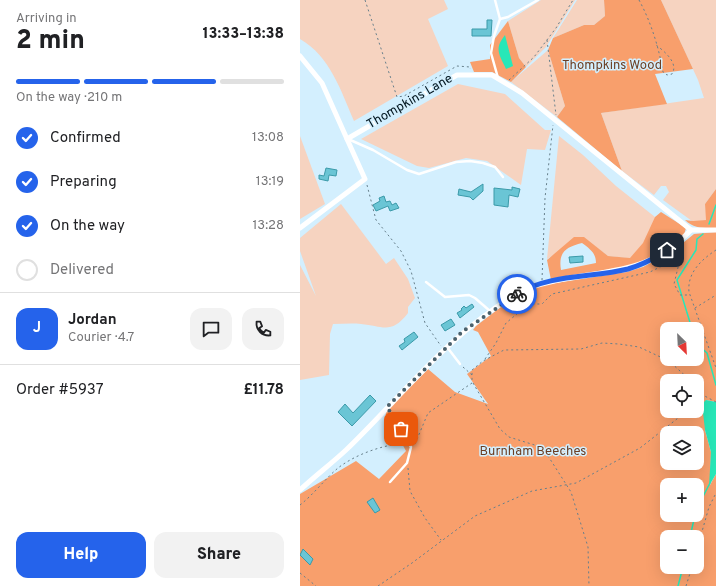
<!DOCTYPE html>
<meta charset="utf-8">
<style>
body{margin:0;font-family:Overpass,sans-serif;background:#f2f2f2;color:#202124;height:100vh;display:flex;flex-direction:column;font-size:15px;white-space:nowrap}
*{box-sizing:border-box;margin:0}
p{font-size:13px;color:#757577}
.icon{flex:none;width:22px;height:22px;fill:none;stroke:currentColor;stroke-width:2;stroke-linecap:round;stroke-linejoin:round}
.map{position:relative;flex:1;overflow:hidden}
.sheet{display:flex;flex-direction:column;background:#fff;width:300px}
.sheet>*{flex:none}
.needle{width:26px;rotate:156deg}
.tools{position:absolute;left:360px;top:322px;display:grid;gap:8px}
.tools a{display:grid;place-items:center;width:44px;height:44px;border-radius:8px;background:#fff;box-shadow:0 4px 16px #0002;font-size:20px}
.pin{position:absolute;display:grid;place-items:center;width:34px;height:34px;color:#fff;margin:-17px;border-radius:8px;box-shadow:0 2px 6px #0006}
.courier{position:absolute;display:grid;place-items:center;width:40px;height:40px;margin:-20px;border:3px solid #2563eb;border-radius:50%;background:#fff;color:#222;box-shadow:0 1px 5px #0007}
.headline em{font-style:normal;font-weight:800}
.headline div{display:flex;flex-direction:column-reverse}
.headline{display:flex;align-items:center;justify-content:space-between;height:68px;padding:0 16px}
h1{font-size:26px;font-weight:800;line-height:30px}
.bar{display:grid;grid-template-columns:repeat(4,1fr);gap:6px 4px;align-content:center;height:48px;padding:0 16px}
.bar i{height:5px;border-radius:3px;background:#e0e0e0}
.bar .active{background:#2563eb}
.bar p{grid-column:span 4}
.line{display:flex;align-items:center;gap:10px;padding:0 16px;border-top:1px solid #e0e0e0}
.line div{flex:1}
.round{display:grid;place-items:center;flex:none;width:42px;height:42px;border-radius:12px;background:#f2f2f2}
ol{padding:0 16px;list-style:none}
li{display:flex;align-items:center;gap:12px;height:44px}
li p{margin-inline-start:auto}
li .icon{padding:4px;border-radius:50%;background:#2563eb;color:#fff;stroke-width:4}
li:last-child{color:#757577}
li i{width:22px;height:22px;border:2px solid #e0e0e0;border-radius:50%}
.primary-button{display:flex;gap:8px;margin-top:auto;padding:8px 16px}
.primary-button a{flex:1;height:46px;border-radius:12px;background:#2563eb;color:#fff;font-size:16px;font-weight:800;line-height:46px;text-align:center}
.primary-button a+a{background:#f2f2f2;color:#202124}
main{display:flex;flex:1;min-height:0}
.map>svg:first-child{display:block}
.green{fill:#f6d3c0}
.forest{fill:#f89f6c;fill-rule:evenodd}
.water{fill:#28e7b8}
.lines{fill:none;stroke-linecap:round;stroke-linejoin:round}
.stream{stroke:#28e7b8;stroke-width:1.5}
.building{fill:#6ac5d5;stroke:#3b9aa9}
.path{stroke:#667f8b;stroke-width:1;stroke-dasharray:2 3;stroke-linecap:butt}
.service{stroke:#fff;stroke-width:2.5}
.minor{stroke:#fff;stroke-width:5}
.done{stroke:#4a616d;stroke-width:4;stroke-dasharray:0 7.2}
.route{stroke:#2563eb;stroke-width:5}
.labels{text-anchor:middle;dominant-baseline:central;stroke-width:3;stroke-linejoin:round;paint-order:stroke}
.park-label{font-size:13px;fill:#6c3e23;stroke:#d3effe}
.street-label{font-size:13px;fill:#00151f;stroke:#d3effe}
</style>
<main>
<section class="sheet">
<div class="headline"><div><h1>2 min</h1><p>Arriving in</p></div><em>13:33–13:38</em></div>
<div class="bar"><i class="active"></i><i class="active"></i><i class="active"></i><i></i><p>On the way · 210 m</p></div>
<ol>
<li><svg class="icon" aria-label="check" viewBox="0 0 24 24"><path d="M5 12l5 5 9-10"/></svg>Confirmed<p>13:08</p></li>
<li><svg class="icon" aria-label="check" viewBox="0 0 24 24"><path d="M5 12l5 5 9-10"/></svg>Preparing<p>13:19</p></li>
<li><svg class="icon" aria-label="check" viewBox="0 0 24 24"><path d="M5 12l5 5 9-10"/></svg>On the way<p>13:28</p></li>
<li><i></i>Delivered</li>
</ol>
<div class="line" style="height:72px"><b class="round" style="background:#2563eb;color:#fff">J</b><div><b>Jordan</b><p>Courier · 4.7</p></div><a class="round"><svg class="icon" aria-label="chat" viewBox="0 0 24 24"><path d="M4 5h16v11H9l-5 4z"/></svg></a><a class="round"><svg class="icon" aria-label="phone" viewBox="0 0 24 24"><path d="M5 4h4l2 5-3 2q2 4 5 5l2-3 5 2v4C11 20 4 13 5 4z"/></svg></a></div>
<div class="line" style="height:52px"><div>Order #5937</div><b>£11.78</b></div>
<div class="primary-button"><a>Help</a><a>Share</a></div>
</section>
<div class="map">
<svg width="416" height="586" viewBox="0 0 416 586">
<rect width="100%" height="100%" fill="#d3effe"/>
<!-- green -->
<g class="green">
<path d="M0,0H144L148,9L128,19L148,66L54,121C41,91 30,56 0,39Z"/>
<polygon points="241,0 275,0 246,47 226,67 219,58 208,21"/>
<polygon points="277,0 304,0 305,16 294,25 284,25 253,38"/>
<polygon points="361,0 416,0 416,189 405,204 407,220 394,222 416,228 390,224 392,221 363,200 369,192 366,186 361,186 354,195 322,171 301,113 404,98 398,80"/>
<polygon points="248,50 265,106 257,117 211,82"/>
<polygon points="158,84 205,94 245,130 251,130 245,150 227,149 221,185 187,161 166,158 129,168 117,166 61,139"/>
<polygon points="0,136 25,204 0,219"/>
<polygon points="259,136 283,155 316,186 355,217 359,216 338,264 327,258 308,256 283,237 247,259"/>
<path d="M41,204L86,264L94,258L108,279L115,298L108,307V313C91,335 83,326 61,324C52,323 42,324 33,324L30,334L29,375L0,380V265L16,296L0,251V238Z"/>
</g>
<!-- forest -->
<g class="forest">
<polygon points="304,0 361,0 393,69 355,74 367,104 301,113 322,171 257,117 265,106 248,50 253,38 284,25 294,25 305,16"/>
<polygon points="208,21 219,58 226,67 211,82 192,72 174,72 170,62 190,59 190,45"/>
<path d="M416,189V228C404,228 394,229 385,220L393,221L406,220L405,204Z"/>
<path d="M361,212L386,228L384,235L365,251L338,264L251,280L247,260L274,237H284L308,256L330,258L343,243L355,217ZM282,243C290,249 296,253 296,263L261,270C258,252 266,247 282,243Z"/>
<path d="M416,232V402L406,400L405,430L411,452L410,485L416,474V586H0V494L56,461L79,479L106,451L85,412L128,369L155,392L188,404L167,374L191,356L178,332L173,330L176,326L218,294L243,285L327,272L343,267L373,251L394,234ZM367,329H397V359H367ZM367,381H397V411H367ZM367,433H397V463H367ZM367,485H397V515H367ZM367,537H397V567H367Z"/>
</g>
<!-- water -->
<g class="water">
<path d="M205,35L213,66L206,69C199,54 194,49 205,35Z"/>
<polygon points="406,400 416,402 416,474 409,486 411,452 405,430 402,404"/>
</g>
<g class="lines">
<!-- stream -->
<g class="stream">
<polyline points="409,224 416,205"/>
<polyline points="392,329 377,280 396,250 397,239 403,234"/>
<polyline points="397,344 407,353 416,385"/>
<polyline points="397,508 410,483"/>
<polyline points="390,537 395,515"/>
<polyline points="378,586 383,567"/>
</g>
</g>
<!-- building -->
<g class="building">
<polygon points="187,20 192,20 191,36 172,36 172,29 187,29"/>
<polygon points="26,168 37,170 36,176 29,175 28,181 19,179 19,175 24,176"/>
<polygon points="183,184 183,191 173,200 170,197 158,195 159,189 171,192"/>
<polygon points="212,187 220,189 218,197 209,195 208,207 194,205 194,188 212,190"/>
<polygon points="84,196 86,202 90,201 92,205 96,203 99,208 90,211 88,206 76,211 73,205 80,201 79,198"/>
<polygon points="283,256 283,262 270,263 269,257"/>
<polygon points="172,304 174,307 160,318 157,313 162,310 161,309 164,306 166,308"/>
<polygon points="151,319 155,325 145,331 141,325"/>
<polygon points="114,332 118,337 102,350 99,346 105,342 104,339"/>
<polygon points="70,395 76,401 52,426 38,412 45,404 53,413"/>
<polygon points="73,498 80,510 75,513 67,502"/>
<polygon points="3,549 13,559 10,565 0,555"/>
</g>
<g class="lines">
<!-- path -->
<g class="path">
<polyline points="65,0 97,97 104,96 157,66 170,67 170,69"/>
<path d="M339,0C351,22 359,48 363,72L367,75L372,74C379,63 364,51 356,45"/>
<polyline points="247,40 256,115"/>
<polyline points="209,80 234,57 256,28 273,0"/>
<polyline points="67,185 76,220 101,251 111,271 125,323 141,346"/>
<polyline points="380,248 382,251 374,284 380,295 389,295"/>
<path d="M416,250C401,260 387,273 389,292L416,368"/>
<polyline points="242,280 245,198 253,125"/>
<polyline points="395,308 416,295"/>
<polyline points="185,359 196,343 206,323 229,304 242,304 252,294 350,272 364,265 382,251"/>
<polyline points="163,367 172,375"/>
<polyline points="173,383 200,429 209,437 241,447 250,459 271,492 288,547 289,586"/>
<polyline points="397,395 399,393 416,402"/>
<polyline points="115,444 128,413 172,383 172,370 183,361 204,350 281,349 302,343 319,344 339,347 369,361 391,381"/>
<polyline points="108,468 110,491 125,518 141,540"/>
<path d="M0,505C14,494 25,479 38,468C56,454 83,445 105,443"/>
<polyline points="397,549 409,507 416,493"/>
<polyline points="0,573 16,586"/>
<polyline points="78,586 112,563 175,516 232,491 276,483 340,448 387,411"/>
<polyline points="386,586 392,567"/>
</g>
<!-- service -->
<g class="service">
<polyline points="195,0 200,19 194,36 191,53 198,78"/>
<polyline points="200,19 208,17 238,0"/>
<polyline points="48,139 73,150 107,170 119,174 156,162 170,161 183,163 195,167 203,177"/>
<polyline points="126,282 145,297 169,295 175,298 190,311"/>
<polyline points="147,347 160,364"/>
<polyline points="87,407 111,447 107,463 90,482"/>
</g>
<!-- minor -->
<g class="minor">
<polyline points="0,56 22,83 47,139"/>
<polyline points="0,228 65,179 47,139 157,75 192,75 222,93 391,230"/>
<path d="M0,490C15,476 31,464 46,450C103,395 151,331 222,291C233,285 247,283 259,280C313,269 350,273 391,230H416"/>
</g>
</g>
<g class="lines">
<!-- done -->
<polyline class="done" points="101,429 87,407 162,332 217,294"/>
<!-- route -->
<path class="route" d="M217,294C249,274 292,278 328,269C342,265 355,258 367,250"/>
</g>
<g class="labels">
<!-- park labels -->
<g class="park-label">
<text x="312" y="66">Thompkins Wood</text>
<text x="233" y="452">Burnham Beeches</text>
</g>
<!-- street labels -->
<g class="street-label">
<text transform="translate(110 102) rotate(-30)">Thompkins Lane</text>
</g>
</g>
</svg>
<div class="tools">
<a><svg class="needle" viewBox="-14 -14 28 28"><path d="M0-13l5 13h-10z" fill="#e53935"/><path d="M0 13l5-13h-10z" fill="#757577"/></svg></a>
<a><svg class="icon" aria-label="locate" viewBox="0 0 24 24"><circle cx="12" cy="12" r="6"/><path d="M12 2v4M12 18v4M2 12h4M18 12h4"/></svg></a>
<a><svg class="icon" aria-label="layers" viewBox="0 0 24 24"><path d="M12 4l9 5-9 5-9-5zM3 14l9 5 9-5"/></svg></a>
<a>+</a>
<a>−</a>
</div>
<div class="pin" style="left:101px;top:429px;background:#ea580c"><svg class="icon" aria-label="bag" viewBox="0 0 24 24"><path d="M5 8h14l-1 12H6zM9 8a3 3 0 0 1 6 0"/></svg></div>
<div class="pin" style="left:367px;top:250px;background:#1f2937"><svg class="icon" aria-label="home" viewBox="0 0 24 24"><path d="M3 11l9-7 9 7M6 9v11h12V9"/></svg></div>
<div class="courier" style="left:217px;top:294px"><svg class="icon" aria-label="bike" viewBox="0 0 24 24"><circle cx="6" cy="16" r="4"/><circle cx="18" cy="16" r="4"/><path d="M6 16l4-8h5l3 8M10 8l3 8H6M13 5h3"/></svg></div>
</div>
</main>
